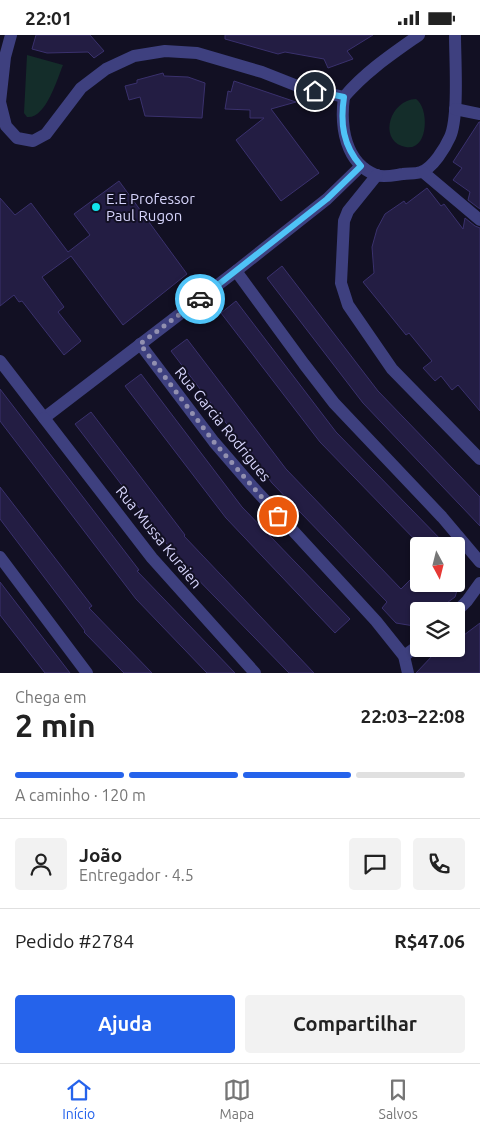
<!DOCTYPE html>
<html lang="pt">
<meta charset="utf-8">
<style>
body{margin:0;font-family:Ubuntu,sans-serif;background:#f2f2f2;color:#222;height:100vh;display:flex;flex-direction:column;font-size:19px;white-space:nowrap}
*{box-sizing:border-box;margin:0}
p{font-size:16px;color:#767676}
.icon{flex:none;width:28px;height:28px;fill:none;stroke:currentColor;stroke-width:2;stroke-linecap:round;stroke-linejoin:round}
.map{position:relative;height:638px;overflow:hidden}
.panel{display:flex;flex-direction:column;background:#fff;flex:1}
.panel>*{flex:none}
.needle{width:32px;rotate:173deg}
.controls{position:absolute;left:410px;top:502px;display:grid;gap:10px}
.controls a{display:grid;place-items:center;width:55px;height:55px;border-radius:5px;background:#fff;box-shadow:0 1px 4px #0004;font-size:25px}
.pin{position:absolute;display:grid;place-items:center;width:42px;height:42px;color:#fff;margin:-21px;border:2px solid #fff;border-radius:50%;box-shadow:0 1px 5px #0007}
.courier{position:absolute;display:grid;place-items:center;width:50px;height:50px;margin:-25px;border:4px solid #4fc3f7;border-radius:50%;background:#fff;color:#222;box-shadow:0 1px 6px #0007}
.overview em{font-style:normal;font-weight:600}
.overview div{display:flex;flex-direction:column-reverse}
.overview{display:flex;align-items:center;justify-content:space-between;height:85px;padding:0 15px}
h1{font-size:32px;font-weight:600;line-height:38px}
.bar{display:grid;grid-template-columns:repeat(4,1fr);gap:8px 5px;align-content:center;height:60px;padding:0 15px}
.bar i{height:6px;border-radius:4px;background:#e0e0e0}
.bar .selected{background:#2563eb}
.bar p{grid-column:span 4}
.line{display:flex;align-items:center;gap:12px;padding:0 15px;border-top:1px solid #e0e0e0}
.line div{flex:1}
.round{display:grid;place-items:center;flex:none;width:52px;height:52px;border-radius:5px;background:#f2f2f2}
.primary-button{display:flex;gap:10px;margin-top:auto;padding:10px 15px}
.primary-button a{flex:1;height:58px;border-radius:5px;background:#2563eb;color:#fff;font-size:20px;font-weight:600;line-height:58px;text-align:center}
.primary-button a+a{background:#f2f2f2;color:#222}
.status{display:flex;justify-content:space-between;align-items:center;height:35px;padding:0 25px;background:#fff;direction:ltr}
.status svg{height:14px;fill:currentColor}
.menu{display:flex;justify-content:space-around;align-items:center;height:70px;border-top:1px solid #e0e0e0;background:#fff;font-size:14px;color:#767676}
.menu a{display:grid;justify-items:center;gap:2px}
.menu .selected{color:#2563eb}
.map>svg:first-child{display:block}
.green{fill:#142d2a}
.building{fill:#231d43;stroke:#3a316d}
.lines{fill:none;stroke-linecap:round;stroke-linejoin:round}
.minor{stroke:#3e407f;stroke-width:12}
.done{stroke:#9290b0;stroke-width:5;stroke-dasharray:0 9}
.route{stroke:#4fc3f7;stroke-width:6}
.poi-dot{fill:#11e3ec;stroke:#121023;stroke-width:2}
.labels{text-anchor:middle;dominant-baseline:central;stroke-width:4;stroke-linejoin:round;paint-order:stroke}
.poi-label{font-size:15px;fill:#d7d5fc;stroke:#121023;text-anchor:start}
.street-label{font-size:15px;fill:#d7d5fc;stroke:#121023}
</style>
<div class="status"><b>22:01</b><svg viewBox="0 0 49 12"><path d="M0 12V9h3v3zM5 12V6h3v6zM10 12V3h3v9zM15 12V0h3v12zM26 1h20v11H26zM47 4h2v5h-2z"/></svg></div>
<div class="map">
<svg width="480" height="638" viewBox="0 0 480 638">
<rect width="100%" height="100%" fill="#121023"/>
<!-- green -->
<g class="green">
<path d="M27,20L63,30C57,44 46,84 27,82L24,78Z"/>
<path d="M416,64C430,73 429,121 402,111C379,103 390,65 416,64Z"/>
</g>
<!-- building -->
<g class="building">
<polygon points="36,0 90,0 104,16 94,23 88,17 47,18 32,14"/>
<polygon points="225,0 373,0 347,16 353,24 328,33 324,24 285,17 278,19 225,4"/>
<polygon points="163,38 164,41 188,42 205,48 202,83 145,81 140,62 129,65 125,51 137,48 137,45"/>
<polygon points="234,46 296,67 271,74 319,138 281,166 236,105 264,83 250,83 250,75 225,74 228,56 231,57"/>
<polygon points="479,87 480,87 480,174 468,165 470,157 453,145 462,133 453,127"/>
<polygon points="119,146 187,239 123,290 71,221 42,242 64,272 58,277 81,306 64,320 22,266 19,267 14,260 0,271 0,163 15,180 31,168 68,217 90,200 74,179"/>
<polygon points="427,153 441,171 444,169 463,194 465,183 475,191 480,193 480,376 458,350 452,355 441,341 435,346 423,333 432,326 409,298 406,300 363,247 374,238 372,212 377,194 385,179 404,166 406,169"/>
<polygon points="282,231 378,356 480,462 480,491 363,368 267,243"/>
<polygon points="236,266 336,397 447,511 421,511 320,407 221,278"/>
<polygon points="187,304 286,434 401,554 412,543 419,549 459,549 455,562 436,576 414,576 414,591 396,588 382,573 387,567 272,448 171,316"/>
<polygon points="141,339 242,472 350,584 335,598 226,483 125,351"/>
<polygon points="0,354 139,535 137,536 235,638 207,638 136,564 0,386"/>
<polygon points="91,377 185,500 184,501 314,638 289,638 180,526 75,389"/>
<polygon points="0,452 92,571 89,573 152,638 124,638 84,597 85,596 0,484"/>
<polygon points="0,547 70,638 45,638 0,580"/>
<polygon points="480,588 480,638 416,638 434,619 435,622 446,614 456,614 456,606"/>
</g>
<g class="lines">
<!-- minor -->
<g class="minor">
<polyline points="11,0 5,22 0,67 6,91 17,103 33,106 46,99 81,53 106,34 134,21 165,16 197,18 262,37 300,52 344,62"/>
<path d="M344,62C340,91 345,128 376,140C384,143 395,140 403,139C408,138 416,139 421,137C433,133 445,113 450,102C459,82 455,24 455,0"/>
<path d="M344,62C365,37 392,19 419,0"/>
<polyline points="455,74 480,79"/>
<polyline points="423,137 480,185"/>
<polyline points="377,140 348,176 344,186 341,248 348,270 392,334 480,424"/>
<polyline points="236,236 304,329 334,368 442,482 480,527"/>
<polyline points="140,309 214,407 252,451 376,586 404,621 408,638"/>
<polyline points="0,326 44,383 236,236 327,164 361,131"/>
<polyline points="44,383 152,523 255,638"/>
<polyline points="0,522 87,638"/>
<polyline points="456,577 467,566 480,548"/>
<polyline points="404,621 419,610"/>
</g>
</g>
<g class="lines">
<!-- done -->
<polyline class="done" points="200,264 140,309 214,407 278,481"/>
<!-- route -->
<path class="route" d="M200,264L327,164L361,131C343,111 340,88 344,62L315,56"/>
</g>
<!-- markers -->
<circle class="poi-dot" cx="96" cy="172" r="5"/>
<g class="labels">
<!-- poi labels -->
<g class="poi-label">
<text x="106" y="163">E.E Professor<tspan x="106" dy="17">Paul Rugon</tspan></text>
</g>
<!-- street labels -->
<g class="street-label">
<text transform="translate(223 389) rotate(51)">Rua Garcia Rodrigues</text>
<text transform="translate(159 502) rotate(51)">Rua Mussa Kuraien</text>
</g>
</g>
</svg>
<div class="controls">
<a><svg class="needle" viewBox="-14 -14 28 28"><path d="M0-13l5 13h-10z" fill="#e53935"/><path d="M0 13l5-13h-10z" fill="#767676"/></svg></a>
<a><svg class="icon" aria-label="layers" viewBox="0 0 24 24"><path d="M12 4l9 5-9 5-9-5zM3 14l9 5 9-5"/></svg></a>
</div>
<div class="pin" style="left:278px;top:481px;background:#ea580c"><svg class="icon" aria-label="bag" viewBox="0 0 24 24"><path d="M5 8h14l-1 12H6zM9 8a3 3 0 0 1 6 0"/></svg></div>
<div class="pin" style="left:315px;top:56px;background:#1f2937"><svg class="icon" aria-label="home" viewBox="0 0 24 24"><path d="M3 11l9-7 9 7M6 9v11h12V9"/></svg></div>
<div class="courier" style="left:200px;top:264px"><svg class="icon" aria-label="car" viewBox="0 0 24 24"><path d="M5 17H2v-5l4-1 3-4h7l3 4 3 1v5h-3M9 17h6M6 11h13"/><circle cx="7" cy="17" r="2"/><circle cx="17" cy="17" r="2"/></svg></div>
</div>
<section class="panel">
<div class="overview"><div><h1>2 min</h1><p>Chega em</p></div><em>22:03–22:08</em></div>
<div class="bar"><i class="selected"></i><i class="selected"></i><i class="selected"></i><i></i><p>A caminho · 120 m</p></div>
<div class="line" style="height:90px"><a class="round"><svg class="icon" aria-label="person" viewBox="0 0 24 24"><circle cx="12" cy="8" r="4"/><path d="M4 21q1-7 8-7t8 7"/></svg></a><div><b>João</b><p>Entregador · 4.5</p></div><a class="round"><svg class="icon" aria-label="chat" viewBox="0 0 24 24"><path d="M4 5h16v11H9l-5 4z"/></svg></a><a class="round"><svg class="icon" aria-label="phone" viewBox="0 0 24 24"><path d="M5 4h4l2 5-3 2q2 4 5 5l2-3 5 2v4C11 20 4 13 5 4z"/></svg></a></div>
<div class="line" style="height:65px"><div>Pedido #2784</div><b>R$47.06</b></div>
<div class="primary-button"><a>Ajuda</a><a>Compartilhar</a></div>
</section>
<nav class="menu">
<a class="selected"><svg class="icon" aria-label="home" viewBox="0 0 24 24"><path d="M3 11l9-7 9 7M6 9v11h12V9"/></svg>Início</a>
<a><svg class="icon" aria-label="map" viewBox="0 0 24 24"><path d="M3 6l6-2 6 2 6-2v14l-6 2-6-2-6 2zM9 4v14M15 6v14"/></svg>Mapa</a>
<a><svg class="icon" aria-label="saved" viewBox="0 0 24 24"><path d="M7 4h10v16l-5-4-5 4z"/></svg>Salvos</a>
</nav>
